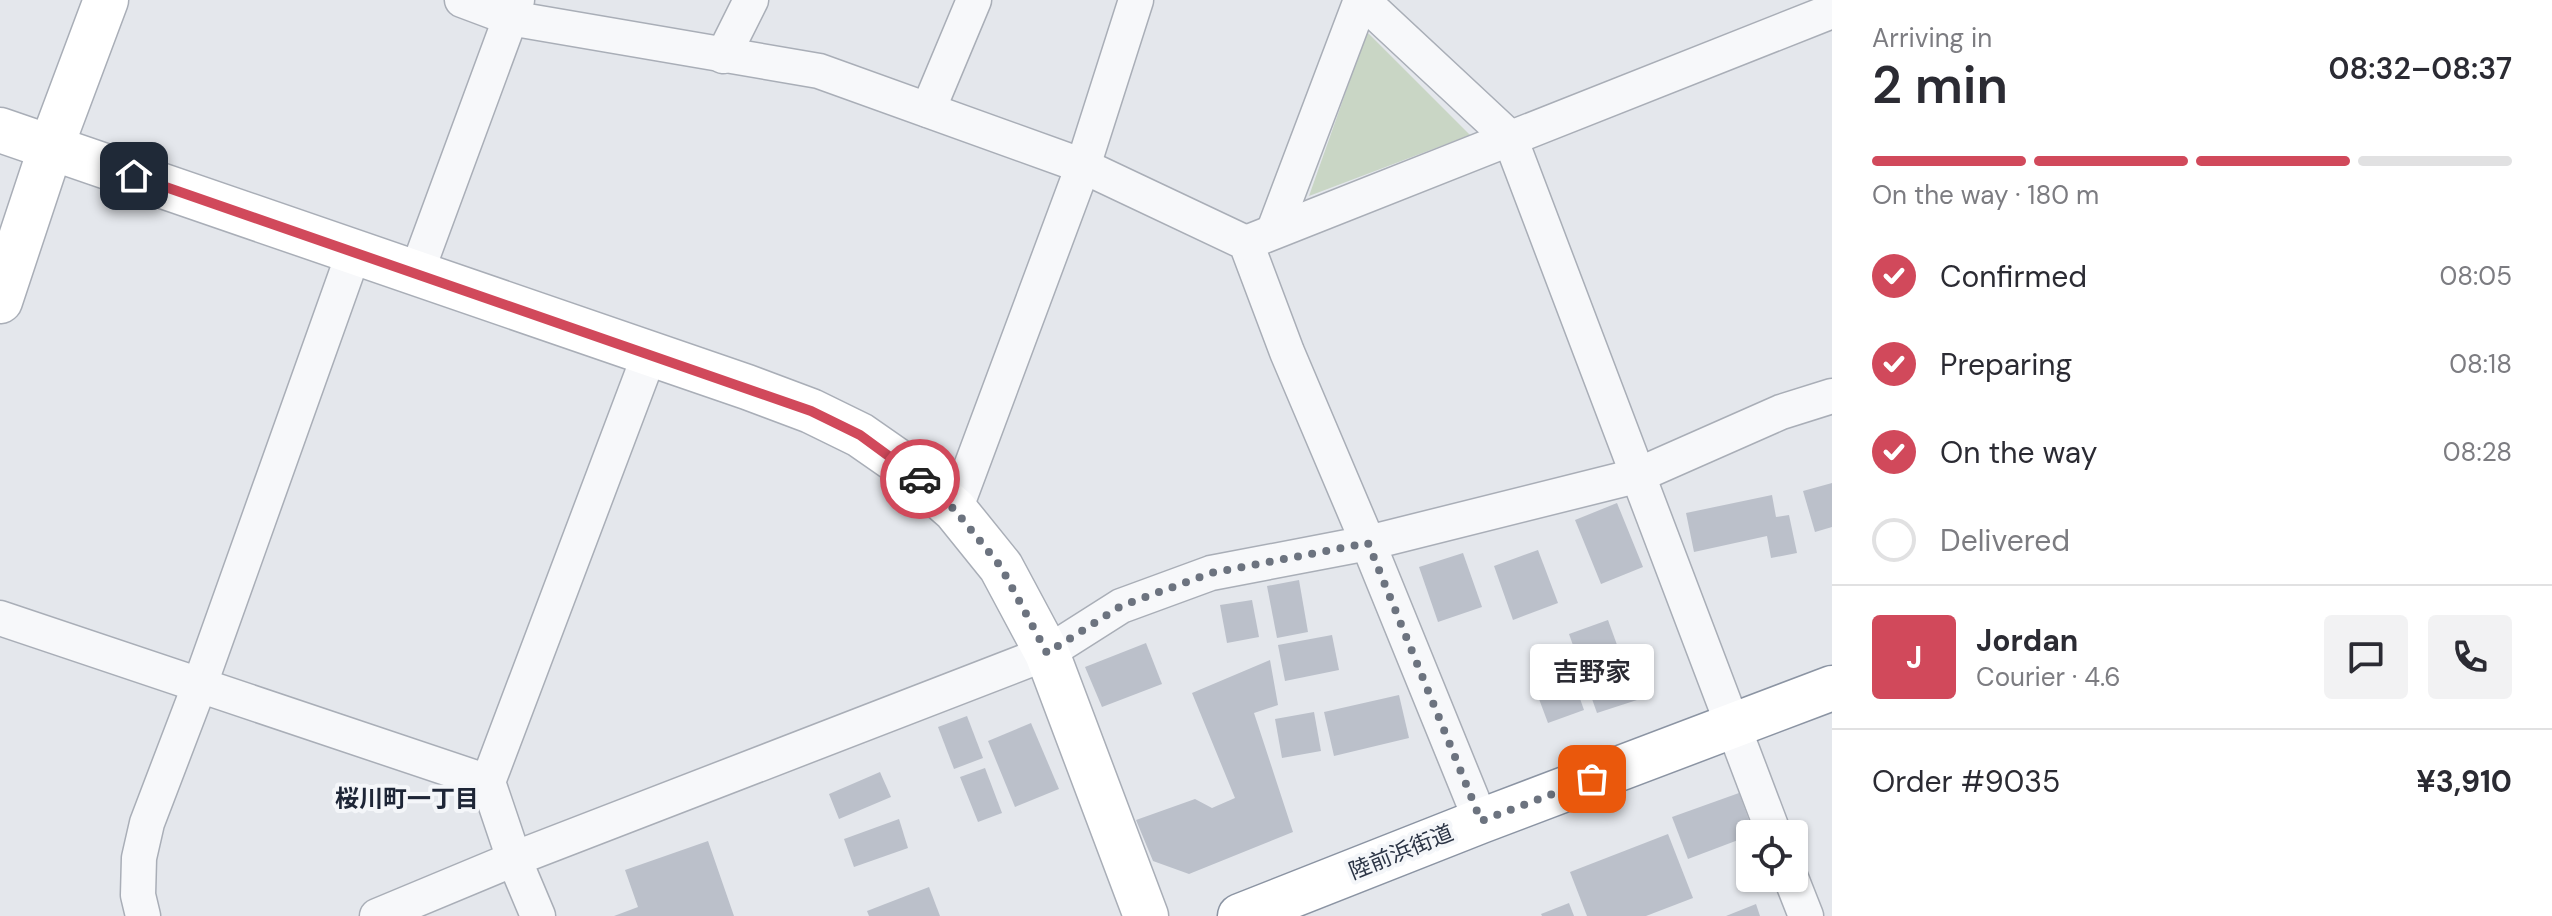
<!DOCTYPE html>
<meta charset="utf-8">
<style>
body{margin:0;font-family:"DM Sans","Noto Sans JP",sans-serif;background:#f2f2f3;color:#2b2b33;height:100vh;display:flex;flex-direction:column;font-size:30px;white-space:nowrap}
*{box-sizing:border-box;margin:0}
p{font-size:26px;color:#7c7c81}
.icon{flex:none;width:44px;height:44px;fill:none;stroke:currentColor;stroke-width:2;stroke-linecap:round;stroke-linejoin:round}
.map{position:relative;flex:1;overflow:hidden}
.drawer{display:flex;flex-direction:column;background:#fff;width:720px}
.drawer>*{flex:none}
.fabs{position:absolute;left:1736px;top:820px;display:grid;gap:16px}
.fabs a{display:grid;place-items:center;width:72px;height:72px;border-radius:8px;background:#fff;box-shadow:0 2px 6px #0004;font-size:40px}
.pin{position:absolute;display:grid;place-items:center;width:68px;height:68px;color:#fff;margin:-34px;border-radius:16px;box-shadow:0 4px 12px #0006}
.courier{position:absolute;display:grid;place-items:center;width:80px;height:80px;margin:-40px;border:6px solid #d1495b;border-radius:50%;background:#fff;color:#222;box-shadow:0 2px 10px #0007}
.bubble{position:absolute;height:56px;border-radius:8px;background:#fff;box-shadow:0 2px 6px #0004;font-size:26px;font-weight:600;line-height:56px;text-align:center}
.overview em{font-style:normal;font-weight:600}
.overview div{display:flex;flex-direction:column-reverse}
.overview{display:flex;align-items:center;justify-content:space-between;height:136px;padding:0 40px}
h1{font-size:52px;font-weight:600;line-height:60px}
.bar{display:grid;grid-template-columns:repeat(4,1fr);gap:12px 8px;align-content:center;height:96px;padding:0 40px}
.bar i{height:10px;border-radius:6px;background:#e1e1e2}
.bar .active{background:#d1495b}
.bar p{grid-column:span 4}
.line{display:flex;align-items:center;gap:20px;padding:0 40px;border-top:2px solid #e1e1e2}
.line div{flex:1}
.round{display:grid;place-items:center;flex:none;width:84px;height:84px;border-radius:8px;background:#f2f2f3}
ol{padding:0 40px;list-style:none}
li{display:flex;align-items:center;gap:24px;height:88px}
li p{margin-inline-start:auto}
li .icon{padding:8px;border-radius:50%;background:#d1495b;color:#fff;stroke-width:4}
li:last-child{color:#7c7c81}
li i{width:44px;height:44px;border:4px solid #e1e1e2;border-radius:50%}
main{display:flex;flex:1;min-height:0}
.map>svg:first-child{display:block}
.green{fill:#c9d6c5}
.building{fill:#bbc0ca}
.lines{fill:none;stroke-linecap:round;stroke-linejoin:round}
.street-casing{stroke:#a9aeb7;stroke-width:37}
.secondary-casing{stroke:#a9aeb7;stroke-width:47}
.highway-casing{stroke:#8b94a3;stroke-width:47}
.street{stroke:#f7f8fa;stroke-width:34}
.secondary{stroke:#fff;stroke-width:44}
.highway{stroke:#fff;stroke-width:44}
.done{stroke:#6c737f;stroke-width:8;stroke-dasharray:0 14.4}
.route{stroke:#d1495b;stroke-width:10}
.labels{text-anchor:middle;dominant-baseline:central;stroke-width:8;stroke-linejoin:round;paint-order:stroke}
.street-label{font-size:22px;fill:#2b3445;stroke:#f4f6f9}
.neighbourhood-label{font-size:24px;font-weight:bold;fill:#1d2536;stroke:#f4f6f9}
</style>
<main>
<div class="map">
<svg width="1832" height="916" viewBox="0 0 1832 916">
<rect width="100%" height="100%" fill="#e4e7ec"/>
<!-- green -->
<polygon class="green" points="1367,32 1470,135 1309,196"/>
<!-- building -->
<g class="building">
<polygon points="1832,483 1832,527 1815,532 1803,491"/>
<polygon points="1772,495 1776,517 1789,515 1797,553 1771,558 1767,536 1694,552 1686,513"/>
<polygon points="1617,503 1643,567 1601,584 1575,520"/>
<polygon points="1538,550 1558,603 1513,620 1494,566"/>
<polygon points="1463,553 1482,607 1438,622 1419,567"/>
<polygon points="1299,580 1308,632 1277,638 1267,586"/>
<polygon points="1252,600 1259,637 1227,643 1220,605"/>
<polygon points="1608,620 1637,700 1597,713 1569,634"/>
<polygon points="1332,635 1339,670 1285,681 1278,645"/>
<polygon points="1146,643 1162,684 1102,707 1085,667"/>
<polygon points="1270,660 1278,705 1254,713 1293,832 1189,874 1153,861 1136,820 1195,799 1212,808 1235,798 1192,693"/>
<polygon points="1567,662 1584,710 1548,723 1530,675"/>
<polygon points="1399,695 1409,738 1334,756 1324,712"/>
<polygon points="1314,712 1321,751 1282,758 1275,719"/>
<polygon points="967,716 983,758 954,769 938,727"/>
<polygon points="1031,723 1059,789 1015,807 988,741"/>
<polygon points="985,768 1002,813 978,822 960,777"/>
<polygon points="880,772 891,797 839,819 829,794"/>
<polygon points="1739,793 1754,834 1688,859 1672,817"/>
<polygon points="899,819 908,848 854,867 844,839"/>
<polygon points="1668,834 1693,898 1646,916 1587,916 1570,872"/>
<polygon points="708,841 734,916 614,916 638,907 625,870"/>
<polygon points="929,887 940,916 869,916 867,911"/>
<polygon points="1569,903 1574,916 1542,916 1541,914"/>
<polygon points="1756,904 1760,916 1726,916"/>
</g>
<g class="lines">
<!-- street casing -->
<g class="street-casing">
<g id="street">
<polyline points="462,0 510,18 819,71 1083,166 1246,243 1287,352 1368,543 1481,821"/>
<polyline points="1362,0 1510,138 1774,834"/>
<polyline points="723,56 751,0"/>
<polyline points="928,110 974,0"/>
<polyline points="1274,230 1361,0"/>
<polyline points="1246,243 1832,11"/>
<polyline points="416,274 517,0"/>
<polyline points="955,510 1083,166 1136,0"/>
<polyline points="0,618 488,782"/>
<polyline points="1791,878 1806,916"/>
<polyline points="143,916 138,895 139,858 147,823 200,684 354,252"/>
<polyline points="377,916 514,859 1047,653 1121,606 1211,573 1368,543 1636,476 1781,412 1832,396"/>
<polyline points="538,916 514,859 488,782 650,353"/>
</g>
</g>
<!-- secondary casing -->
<g class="secondary-casing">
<g id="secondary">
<polyline points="0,130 747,387 811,411 860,435 906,467 955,510 1001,567 1047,653 1146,916"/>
<polyline points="0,301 51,147 106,0"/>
</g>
</g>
<!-- highway casing -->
<g class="highway-casing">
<polyline id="highway" points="1240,916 1481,821 1832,688"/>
</g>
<!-- street -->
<use href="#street" class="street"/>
<!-- secondary -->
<use href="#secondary" class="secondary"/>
<!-- highway -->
<use href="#highway" class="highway"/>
</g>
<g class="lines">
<!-- done -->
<polyline class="done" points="920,479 955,510 1001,567 1047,653 1121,606 1211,573 1368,543 1481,821 1592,779"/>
<!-- route -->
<polyline class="route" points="134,176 811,411 860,435 920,479"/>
</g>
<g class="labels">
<!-- street labels -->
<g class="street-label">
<text transform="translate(1401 852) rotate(-22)">陸前浜街道</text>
</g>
<!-- neighbourhood labels -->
<g class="neighbourhood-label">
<text x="407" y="798">桜川町一丁目</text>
</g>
</g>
</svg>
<div class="fabs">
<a><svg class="icon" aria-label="locate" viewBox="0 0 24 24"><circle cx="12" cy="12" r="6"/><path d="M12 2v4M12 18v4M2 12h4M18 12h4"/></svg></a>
</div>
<div class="pin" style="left:1592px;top:779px;background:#ea580c"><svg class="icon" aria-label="bag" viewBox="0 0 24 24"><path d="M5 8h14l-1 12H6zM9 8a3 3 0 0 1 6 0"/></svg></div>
<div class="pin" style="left:134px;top:176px;background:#1f2937"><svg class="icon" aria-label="home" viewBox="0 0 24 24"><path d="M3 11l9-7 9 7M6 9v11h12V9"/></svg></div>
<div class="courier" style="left:920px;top:479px"><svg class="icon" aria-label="car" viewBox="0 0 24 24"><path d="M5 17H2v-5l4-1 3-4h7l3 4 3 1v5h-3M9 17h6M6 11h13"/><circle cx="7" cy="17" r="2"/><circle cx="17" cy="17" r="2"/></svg></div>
<div class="bubble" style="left:1530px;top:644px;width:124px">吉野家</div>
</div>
<section class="drawer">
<div class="overview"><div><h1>2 min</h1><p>Arriving in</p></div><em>08:32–08:37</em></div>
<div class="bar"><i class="active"></i><i class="active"></i><i class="active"></i><i></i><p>On the way · 180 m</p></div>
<ol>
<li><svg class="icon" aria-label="check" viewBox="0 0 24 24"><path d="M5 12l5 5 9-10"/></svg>Confirmed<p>08:05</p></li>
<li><svg class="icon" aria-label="check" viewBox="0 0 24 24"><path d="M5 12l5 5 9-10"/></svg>Preparing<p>08:18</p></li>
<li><svg class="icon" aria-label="check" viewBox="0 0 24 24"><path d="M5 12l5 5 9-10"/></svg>On the way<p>08:28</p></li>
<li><i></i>Delivered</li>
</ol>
<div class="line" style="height:144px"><b class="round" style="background:#d1495b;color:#fff">J</b><div><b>Jordan</b><p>Courier · 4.6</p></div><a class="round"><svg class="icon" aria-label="chat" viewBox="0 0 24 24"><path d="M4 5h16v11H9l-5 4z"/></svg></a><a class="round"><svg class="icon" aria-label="phone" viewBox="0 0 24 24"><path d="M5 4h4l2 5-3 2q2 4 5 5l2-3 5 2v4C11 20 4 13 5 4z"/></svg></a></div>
<div class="line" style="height:104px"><div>Order #9035</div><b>¥3,910</b></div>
</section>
</main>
